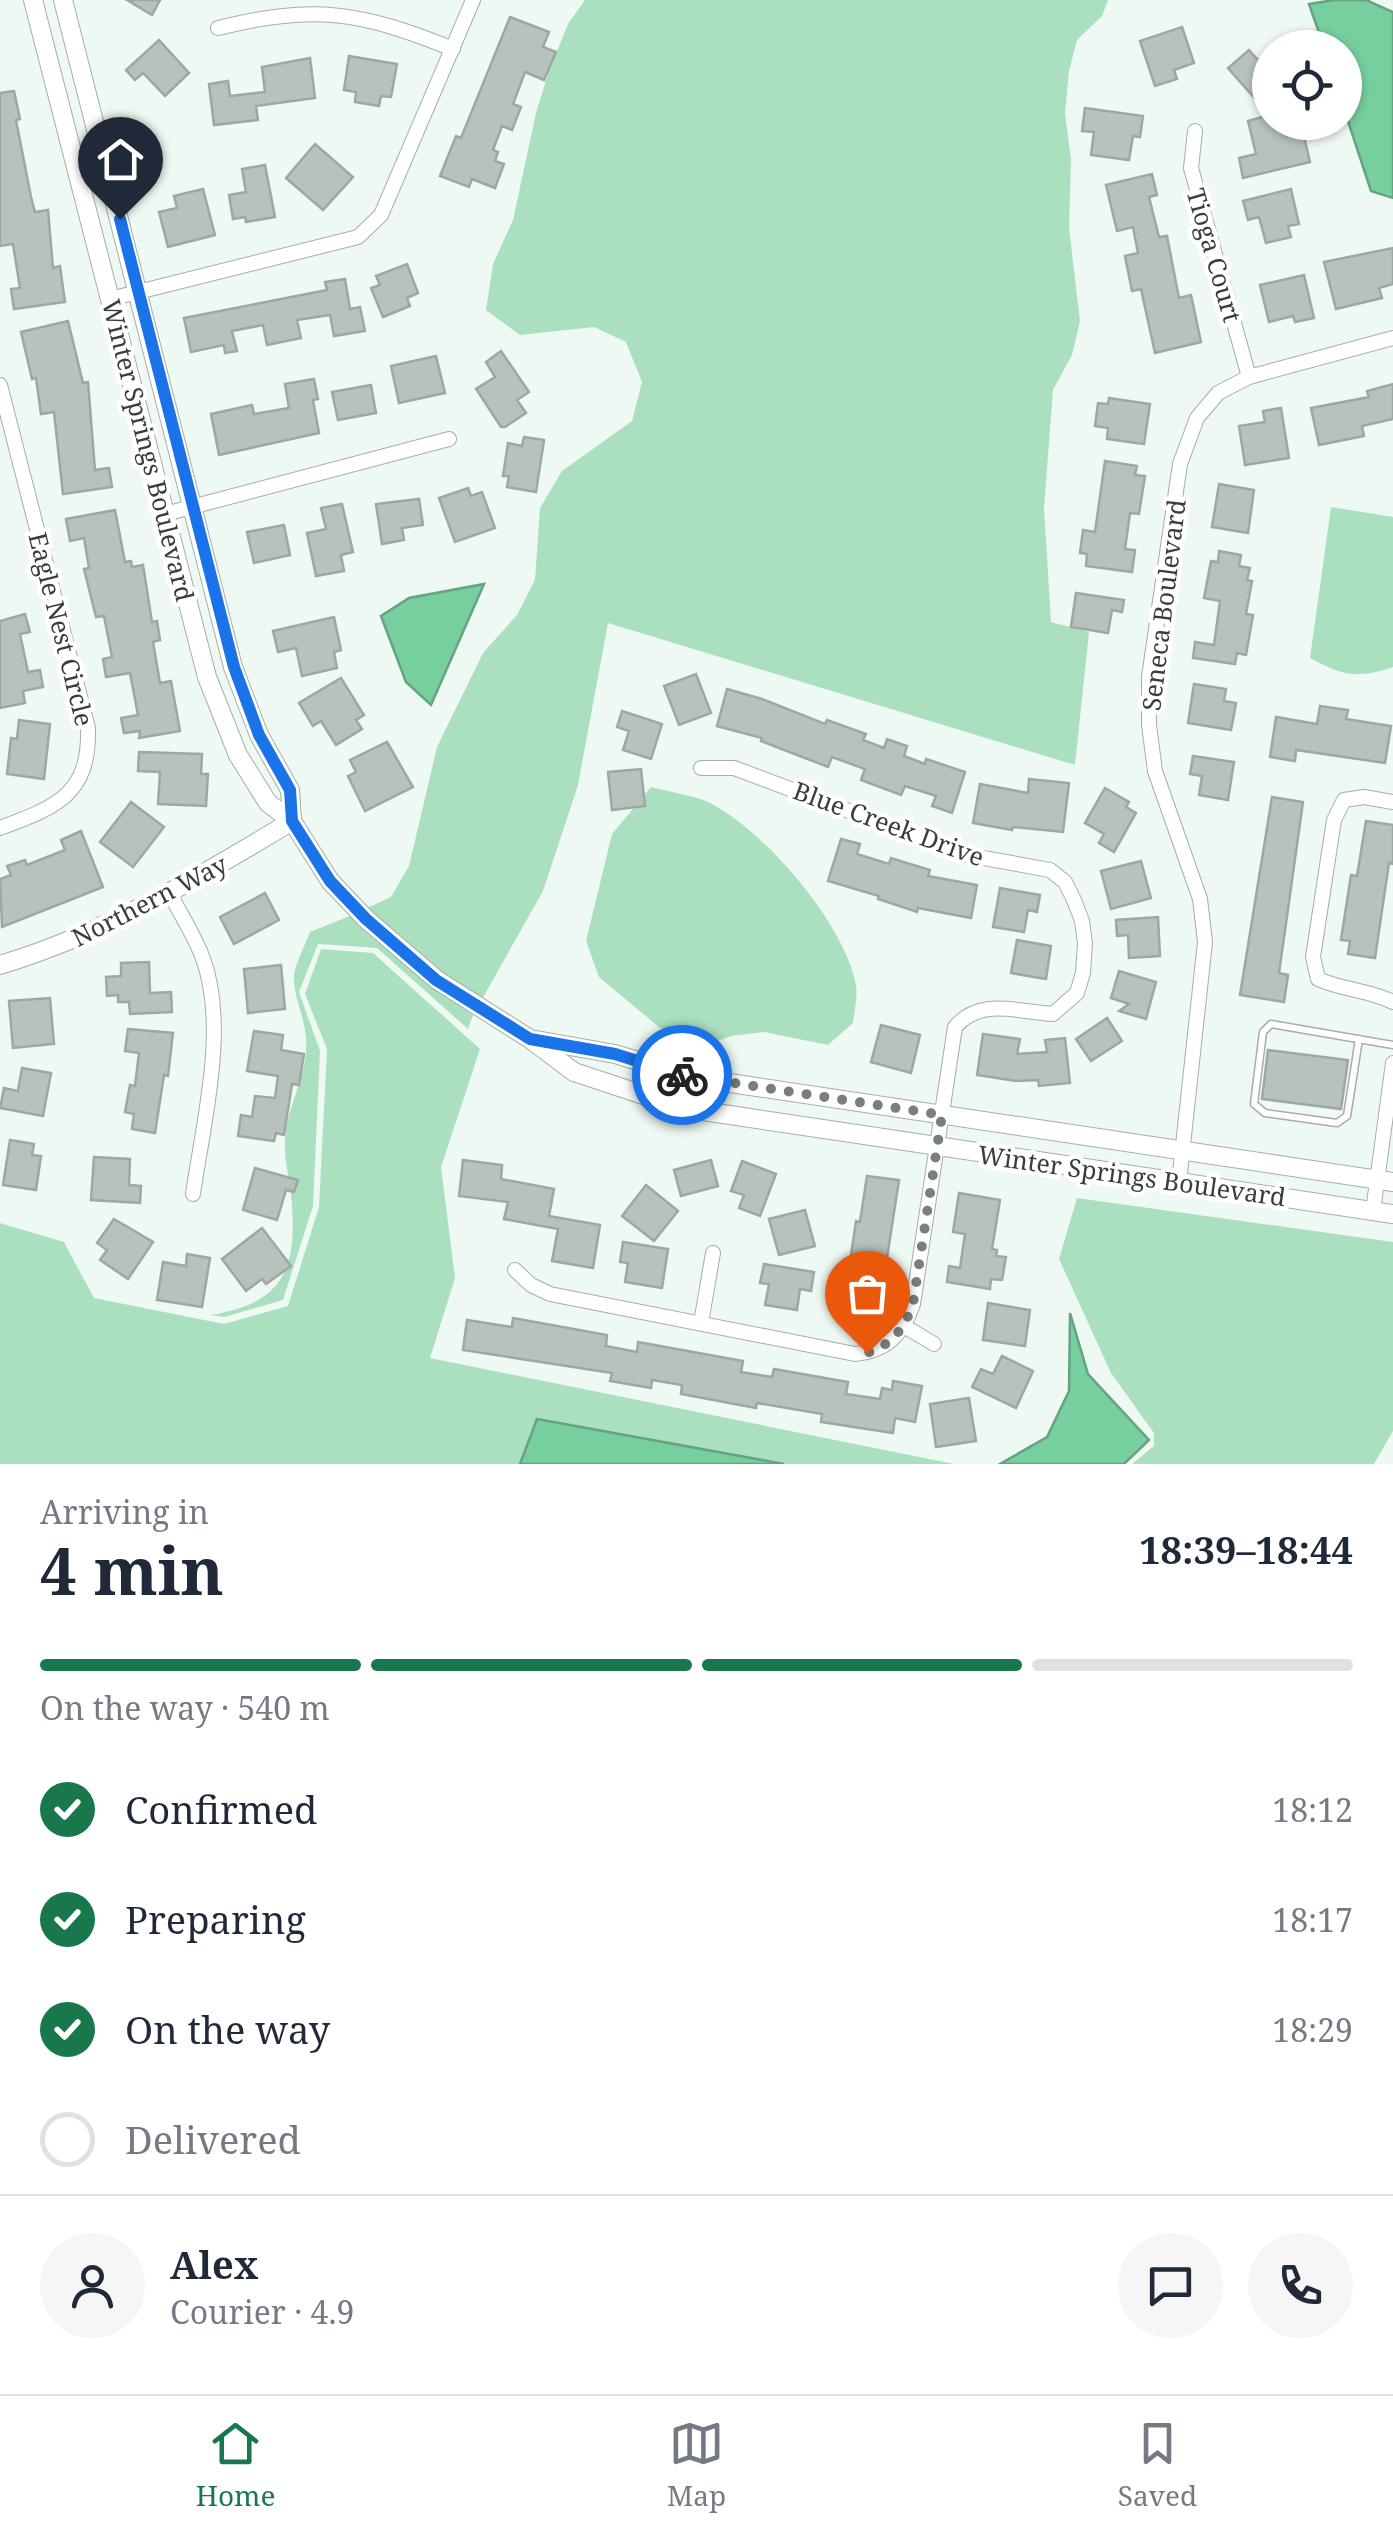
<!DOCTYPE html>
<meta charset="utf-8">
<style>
body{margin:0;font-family:"Noto Serif",serif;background:#f6f6f7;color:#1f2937;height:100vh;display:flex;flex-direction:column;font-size:38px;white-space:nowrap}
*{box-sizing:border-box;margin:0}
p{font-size:32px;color:#747a83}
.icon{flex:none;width:55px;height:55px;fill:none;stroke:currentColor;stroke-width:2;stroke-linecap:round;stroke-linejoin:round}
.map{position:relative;height:1464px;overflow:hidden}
.details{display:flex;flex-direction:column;background:#fff;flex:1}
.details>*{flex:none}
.tools{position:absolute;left:1252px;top:30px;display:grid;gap:20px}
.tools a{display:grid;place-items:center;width:110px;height:110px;border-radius:50%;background:#fff;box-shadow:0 2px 8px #0004;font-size:50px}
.pin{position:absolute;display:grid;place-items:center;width:85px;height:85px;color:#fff;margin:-102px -42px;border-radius:50% 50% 50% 0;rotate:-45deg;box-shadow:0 0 10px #0007}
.pin .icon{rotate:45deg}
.courier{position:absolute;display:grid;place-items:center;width:100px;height:100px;margin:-50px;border:8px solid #1a73e8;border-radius:50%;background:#fff;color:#222;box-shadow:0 2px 12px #0007}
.overview em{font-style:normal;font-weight:700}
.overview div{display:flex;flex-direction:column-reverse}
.overview{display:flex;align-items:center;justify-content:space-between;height:170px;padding:0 40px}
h1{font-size:65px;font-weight:700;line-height:75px}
.bar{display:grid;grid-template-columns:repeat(4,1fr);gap:15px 10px;align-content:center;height:120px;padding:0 40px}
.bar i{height:12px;border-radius:8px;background:#e0e1e3}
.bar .on{background:#18774d}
.bar p{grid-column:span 4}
.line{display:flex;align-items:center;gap:25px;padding:0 40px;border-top:2px solid #e0e1e3}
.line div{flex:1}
.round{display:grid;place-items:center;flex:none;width:105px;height:105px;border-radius:52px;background:#f6f6f7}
ol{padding:0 40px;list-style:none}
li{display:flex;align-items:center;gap:30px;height:110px}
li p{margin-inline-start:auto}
li .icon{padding:10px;border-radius:50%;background:#18774d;color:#fff;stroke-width:4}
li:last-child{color:#747a83}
li i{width:55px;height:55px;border:5px solid #e0e1e3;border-radius:50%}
.dock{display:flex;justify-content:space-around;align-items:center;height:140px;border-top:2px solid #e0e1e3;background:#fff;font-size:28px;color:#747a83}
.dock a{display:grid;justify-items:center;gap:5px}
.dock .on{color:#18774d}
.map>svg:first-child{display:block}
.green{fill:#aae0c0}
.water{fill:#77ce9f;stroke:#65a381;stroke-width:2.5}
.building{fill:#b8c2bc;stroke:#9ea7a2;stroke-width:2.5}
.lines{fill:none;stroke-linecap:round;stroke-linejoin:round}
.service-casing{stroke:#a5aea8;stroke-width:9}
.minor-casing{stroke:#a5aea8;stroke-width:16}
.tertiary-casing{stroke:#a5aea8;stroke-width:20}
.service{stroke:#fff;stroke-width:6}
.minor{stroke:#fff;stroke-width:14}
.tertiary{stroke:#fff;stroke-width:18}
.done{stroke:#797f7b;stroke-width:10;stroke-dasharray:0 18}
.route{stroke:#1a73e8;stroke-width:12}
.labels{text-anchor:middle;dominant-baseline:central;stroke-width:9;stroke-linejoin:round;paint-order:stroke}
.street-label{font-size:25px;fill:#3a3e3b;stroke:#fff}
</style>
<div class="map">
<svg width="1393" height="1464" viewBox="0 0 1393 1464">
<rect width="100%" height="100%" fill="#eff9f3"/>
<!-- green -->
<g class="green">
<polygon points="585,0 1108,0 1102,16 1077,40 1069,71 1065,114 1071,159 1069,228 1080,321 1072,355 1053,390 1044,508 1051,622 1089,632 1075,765 608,623 578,785 543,891 481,1001 441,973 367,908 391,897 409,866 437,747 483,653 517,615 535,580 540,508 562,471 632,421 642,382 626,342 594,327 520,335 486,310 493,264 513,220 536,113 549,71 568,24"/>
<path d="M1331,507L1393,517V667C1357,679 1343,676 1310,658Z"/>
<path d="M651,787C670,792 693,795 710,803C765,831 845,924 856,985C858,997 854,1012 853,1023L828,1045L764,1032L732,1036L695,1049L660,1028L599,977L586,941L612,834Z"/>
<path d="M352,915L437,991L473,1015L468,1029L377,948L318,944L299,992L320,1051L313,1206L283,1300L224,1317L210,1315C286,1303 298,1267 291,1194C289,1176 284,1159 285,1141C286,1110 304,1081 306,1051C308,1024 297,1008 294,983C292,969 305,946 310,932Z"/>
<polygon points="321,949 373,953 480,1049 441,1167 455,1278 430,1358 954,1464 0,1464 0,1223 64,1242 94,1298 224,1324 288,1306 319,1207 327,1049 305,994"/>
<polygon points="1077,1198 1393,1242 1393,1431 1374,1464 1132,1464 1154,1446 1154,1433 1111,1373 1059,1259"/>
</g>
<!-- water -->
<g class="water">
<polygon points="1334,0 1366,0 1393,12 1393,198 1371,191 1345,112 1345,48 1324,47 1309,4"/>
<polygon points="484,584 431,705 406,682 381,616 409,598"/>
<polygon points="1070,1313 1088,1374 1149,1440 1124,1464 1000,1464 1047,1437 1069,1391"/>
<polygon points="537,1419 784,1464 520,1464"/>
</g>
<!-- building -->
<g class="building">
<polygon points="127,0 160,0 152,15"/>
<polygon points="510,17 549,32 543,47 556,52 544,80 525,72 513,104 521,107 512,130 502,126 493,150 498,152 495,161 504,164 495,188 472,179 469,187 440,176 456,136 461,138"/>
<polygon points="1182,27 1194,63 1174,70 1177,79 1155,86 1140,41"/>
<polygon points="159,40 189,73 165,96 143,73 135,80 126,70"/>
<polygon points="1249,50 1258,60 1264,55 1270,62 1270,92 1258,102 1228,68"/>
<polygon points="349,56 397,64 391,97 381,96 379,106 355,102 356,92 344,90"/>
<polygon points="310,58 315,98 256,106 258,120 214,125 209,84 228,81 230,96 265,92 262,67"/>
<polygon points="14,91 20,119 16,120 31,197 35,212 48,210 53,268 60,266 65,302 14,309 11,289 20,288 13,244 0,246 0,93"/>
<polygon points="1085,108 1143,116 1140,137 1133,136 1129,160 1091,155 1094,132 1082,131"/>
<polygon points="1270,115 1270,122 1283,122 1286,136 1303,132 1310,162 1243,178 1239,158 1256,154 1248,121"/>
<polygon points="315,144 353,177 323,210 286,178"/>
<polygon points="265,165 275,217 246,222 245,217 233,219 229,195 246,192 242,169"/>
<polygon points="1152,174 1157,195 1149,197 1159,237 1167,236 1179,298 1191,295 1201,342 1155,353 1141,289 1132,291 1125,256 1138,253 1133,227 1117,231 1106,185"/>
<polygon points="203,189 215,235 168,247 159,212 177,208 174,196"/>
<polygon points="1291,189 1299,224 1288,226 1291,237 1266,243 1259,217 1248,220 1243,201"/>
<polygon points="1393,248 1393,284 1379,288 1382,298 1336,309 1324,262"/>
<polygon points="407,264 418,293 407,298 410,306 383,317 371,288 380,285 376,276"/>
<polygon points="1304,275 1314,318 1295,322 1293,316 1269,322 1260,285"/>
<polygon points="345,279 350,309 360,307 365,331 334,336 330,315 297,320 301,338 267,345 263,325 232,331 237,351 225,353 224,345 191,352 184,318 327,290 325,282"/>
<polygon points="68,321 83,383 88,382 95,470 109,468 112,487 63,494 54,412 41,414 36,378 32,379 21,332"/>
<polygon points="501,351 529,392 517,400 526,413 505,427 501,427 476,389 495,377 486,362"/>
<polygon points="436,356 445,393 399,403 391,366"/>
<polygon points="314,379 318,399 313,400 319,433 219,455 211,414 252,405 254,414 289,408 285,384"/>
<polygon points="1393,384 1393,419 1362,426 1364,436 1319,445 1311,408 1369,397 1367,391"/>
<polygon points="371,385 376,413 338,420 332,392"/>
<polygon points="1109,398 1150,404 1144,444 1107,439 1108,428 1095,426 1098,403 1108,404"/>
<polygon points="1281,408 1289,458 1245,465 1239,426 1265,422 1263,411"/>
<polygon points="524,437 544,440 536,492 507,487 509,476 503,476 508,443 522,446"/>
<polygon points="1105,461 1137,466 1135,475 1145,476 1139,514 1130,513 1125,549 1135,550 1132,572 1086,566 1087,554 1080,553 1083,530 1095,532"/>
<polygon points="1219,484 1254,490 1248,533 1212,527"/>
<polygon points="468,488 471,496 482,492 495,528 455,542 439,498"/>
<polygon points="419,499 423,525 402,528 404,540 382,544 376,504"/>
<polygon points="342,504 353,552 341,555 344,571 316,576 307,533 326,529 321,508"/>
<polygon points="115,510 125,562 131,561 132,567 143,565 152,622 157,621 160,640 153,642 160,683 171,681 180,731 139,738 140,731 124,733 121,718 138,715 130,673 106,677 103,659 112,657 104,616 96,617 84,569 89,568 84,538 70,541 66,519"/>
<polygon points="284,525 290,555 254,563 247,532"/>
<polygon points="1219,551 1241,555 1239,566 1250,568 1247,580 1252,581 1246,614 1253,615 1246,655 1237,653 1235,664 1193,658 1195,642 1214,645 1220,601 1204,598 1211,561 1218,562"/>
<polygon points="1076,593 1124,600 1122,612 1112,610 1108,633 1071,627"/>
<polygon points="25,614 30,632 20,634 28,672 40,670 43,687 23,691 25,703 0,708 0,621"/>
<polygon points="334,617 341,650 334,652 337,668 302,676 296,648 278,652 273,631"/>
<polygon points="696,674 711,713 679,725 664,686"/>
<polygon points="341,678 364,715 356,720 362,729 336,745 321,721 313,726 299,703"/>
<polygon points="1194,684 1226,689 1224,701 1236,703 1231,730 1188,723"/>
<polygon points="727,689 762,699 825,724 827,720 866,734 863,740 884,748 887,739 907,746 904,756 925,764 926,759 965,772 952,813 932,806 936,796 905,786 901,795 861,780 865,769 832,757 828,767 761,741 762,738 717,726"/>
<polygon points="1320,706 1348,710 1346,719 1391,726 1385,763 1296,750 1295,761 1270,757 1276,717 1317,724"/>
<polygon points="622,711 662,724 651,759 623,750 629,731 617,727"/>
<polygon points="19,720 50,724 44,779 7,774 11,738 17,739"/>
<polygon points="387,742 413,787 365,811 348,776 356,772 350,760"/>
<polygon points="139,752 202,754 201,774 208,774 206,806 158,804 160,772 138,771"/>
<polygon points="1193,756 1234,762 1228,800 1199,795 1202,776 1190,774"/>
<polygon points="641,769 645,806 612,810 608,772"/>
<polygon points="1029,779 1069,783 1063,832 1013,827 1012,830 973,823 980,784 1028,793"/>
<polygon points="1105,788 1129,802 1126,807 1136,813 1114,852 1099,843 1104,834 1085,823"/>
<polygon points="1272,797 1303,802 1279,973 1288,975 1284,1002 1240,995"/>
<polygon points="131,802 164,827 133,867 100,842"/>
<polygon points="1366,821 1393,825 1393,864 1389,863 1375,958 1348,954 1350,941 1341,940 1351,875 1357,876"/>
<polygon points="81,831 103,887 2,927 0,879 11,875 7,866 25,860 27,865 65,850 61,840"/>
<polygon points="841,839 860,844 857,854 889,864 891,858 930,870 928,876 977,885 971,918 918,908 917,912 878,899 879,896 828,881"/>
<polygon points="1141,861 1151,898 1111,909 1101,871"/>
<polygon points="1000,888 1040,895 1037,912 1028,910 1024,932 993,927"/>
<polygon points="265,893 279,920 234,944 220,917"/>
<polygon points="1158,917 1160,956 1129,958 1128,935 1117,936 1116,920"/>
<polygon points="1017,940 1051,946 1046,979 1011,973"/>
<polygon points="149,962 150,993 171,992 172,1012 130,1014 129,1002 118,1002 118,995 107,996 106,977 121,976 121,963"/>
<polygon points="281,965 285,1009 248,1013 244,969"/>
<polygon points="1119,971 1156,982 1146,1019 1119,1011 1129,1004 1111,998"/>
<polygon points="50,998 54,1044 13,1048 9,1001"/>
<polygon points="1107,1018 1122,1041 1091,1061 1076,1039"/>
<polygon points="881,1025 920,1035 911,1073 871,1062"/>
<polygon points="128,1029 173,1033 168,1076 164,1075 155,1133 132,1129 134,1114 125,1112 130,1085 135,1086 139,1053 125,1051"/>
<polygon points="254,1031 283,1035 281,1050 304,1054 299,1085 292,1084 284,1135 276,1133 274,1141 238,1136 241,1115 252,1117 255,1096 275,1098 278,1076 247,1071"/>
<polygon points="983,1034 1020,1039 1017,1054 1047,1052 1045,1040 1065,1038 1070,1083 1039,1086 1038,1080 1016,1081 977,1075"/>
<polygon points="1268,1050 1348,1060 1341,1109 1262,1099"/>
<polygon points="22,1068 51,1073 43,1116 0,1108 4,1088 18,1091"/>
<polygon points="10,1140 34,1144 32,1155 41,1156 36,1190 3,1185"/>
<polygon points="94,1157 130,1159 129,1185 141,1186 140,1203 91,1200"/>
<polygon points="463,1160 502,1165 501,1179 554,1189 549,1216 600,1225 593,1268 552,1261 558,1229 504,1219 508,1202 459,1196"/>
<polygon points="711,1160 718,1186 681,1196 674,1170"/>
<polygon points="742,1161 776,1174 760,1216 739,1208 744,1195 731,1191"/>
<polygon points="255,1168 298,1180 294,1192 286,1190 277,1220 243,1210"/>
<polygon points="867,1176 899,1180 878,1316 843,1310 856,1221 860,1222"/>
<polygon points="646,1185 678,1211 654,1241 622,1216"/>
<polygon points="959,1193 1000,1200 992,1249 997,1250 996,1256 1006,1257 1002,1280 991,1279 990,1289 947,1282 949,1266 960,1268 965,1234 953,1232"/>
<polygon points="805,1210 815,1246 779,1255 769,1219"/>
<polygon points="114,1219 153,1242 128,1279 100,1260 107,1250 97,1243"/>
<polygon points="262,1228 291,1266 266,1284 262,1279 246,1291 222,1259"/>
<polygon points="623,1242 668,1249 662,1288 625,1282 628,1263 620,1262"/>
<polygon points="187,1254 210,1258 202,1307 157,1300 163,1262 186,1266"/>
<polygon points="764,1264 814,1272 811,1291 800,1289 797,1310 765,1305 769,1284 760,1283"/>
<polygon points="988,1303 1030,1310 1025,1346 983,1340"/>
<polygon points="513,1318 607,1335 606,1346 637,1352 638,1342 743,1361 741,1372 772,1377 774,1369 848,1382 846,1394 880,1399 882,1388 892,1390 893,1381 922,1386 915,1422 895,1418 893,1433 821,1422 822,1414 757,1403 756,1408 681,1394 682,1385 652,1380 651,1388 610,1381 612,1373 463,1350 467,1320 512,1327"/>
<polygon points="1002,1356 1033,1371 1016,1408 972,1387 981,1369 993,1374"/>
<polygon points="969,1398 976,1441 936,1447 930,1404"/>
</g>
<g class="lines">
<!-- service casing -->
<g class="service-casing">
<polyline id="service" points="1359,1039 1347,1116 1337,1123 1265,1113 1254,1104 1263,1032 1271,1024 1393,1045"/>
</g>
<!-- minor casing -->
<g class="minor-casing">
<g id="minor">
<path d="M218,28C316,4 361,12 453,49"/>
<polyline points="1195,131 1191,168 1249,377"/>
<polyline points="110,299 358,237 381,215 473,0"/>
<path d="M0,385L88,728C90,795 56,807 0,828"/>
<polyline points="165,514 449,439"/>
<path d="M1393,802L1364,797L1344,800L1334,820L1313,957L1318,979C1342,990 1369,990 1393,1002"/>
<path d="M170,894C181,915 194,935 202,956C229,1025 203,1123 193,1194"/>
<polyline points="1179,1182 1205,942 1200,899 1155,771 1149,725 1149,677 1180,464 1197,418 1218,393 1249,377 1393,338"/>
<polyline points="1373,1211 1393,1063"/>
<path d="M515,1270L531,1285L550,1294L855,1354C887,1351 903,1334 913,1304L955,1027C981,997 1017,1012 1053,1014L1077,993L1083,973L1085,943L1082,921L1074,900L1065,882L1050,870L967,855L734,768H701"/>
<polyline points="701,1323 713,1253"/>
<polyline points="904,1326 934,1344"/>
</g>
</g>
<!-- tertiary casing -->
<g class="tertiary-casing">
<g id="tertiary">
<polyline points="33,0 207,677 238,755 268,803 292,821 330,881 366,919 437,980 530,1039 574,1072 683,1108 1393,1214"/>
<polyline points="63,0 233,667 259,735 290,790 292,821"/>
<path d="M0,965C106,933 198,878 292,821"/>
<polyline points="536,1040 615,1054 690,1077 1393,1182"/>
</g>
</g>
<!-- service -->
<use href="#service" class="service"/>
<!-- minor -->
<use href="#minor" class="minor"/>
<!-- tertiary -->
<use href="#tertiary" class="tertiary"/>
</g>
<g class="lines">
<!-- done -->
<path class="done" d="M682,1075L942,1115L913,1304C904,1329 893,1344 867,1353"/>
<!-- route -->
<polyline class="route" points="120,219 234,667 259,735 290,790 292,821 330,881 366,919 436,980 530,1039 615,1054 682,1075"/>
</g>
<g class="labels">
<!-- street labels -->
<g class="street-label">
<text transform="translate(1215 255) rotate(74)">Tioga Court</text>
<text transform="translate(149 450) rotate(76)">Winter Springs Boulevard</text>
<text transform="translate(1163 605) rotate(-83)">Seneca Boulevard</text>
<text transform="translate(62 629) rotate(76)">Eagle Nest Circle</text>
<text transform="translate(889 823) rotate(20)">Blue Creek Drive</text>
<text transform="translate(149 900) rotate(-27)">Northern Way</text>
<text transform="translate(1132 1175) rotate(8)">Winter Springs Boulevard</text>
</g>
</g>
</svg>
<div class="tools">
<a><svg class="icon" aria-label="locate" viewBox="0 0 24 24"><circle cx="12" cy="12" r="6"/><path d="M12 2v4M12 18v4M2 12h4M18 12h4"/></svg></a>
</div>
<div class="pin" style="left:867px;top:1353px;background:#ea580c"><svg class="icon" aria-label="bag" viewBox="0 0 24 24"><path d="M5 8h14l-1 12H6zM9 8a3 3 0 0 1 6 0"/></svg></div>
<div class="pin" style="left:120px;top:219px;background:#1f2937"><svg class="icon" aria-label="home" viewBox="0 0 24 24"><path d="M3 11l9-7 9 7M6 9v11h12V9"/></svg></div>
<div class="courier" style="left:682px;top:1075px"><svg class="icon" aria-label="bike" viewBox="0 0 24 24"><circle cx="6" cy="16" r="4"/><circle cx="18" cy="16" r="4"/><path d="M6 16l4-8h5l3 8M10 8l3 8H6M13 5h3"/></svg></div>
</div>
<section class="details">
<div class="overview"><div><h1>4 min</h1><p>Arriving in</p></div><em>18:39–18:44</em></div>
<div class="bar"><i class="on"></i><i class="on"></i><i class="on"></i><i></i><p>On the way · 540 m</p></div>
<ol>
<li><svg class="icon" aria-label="check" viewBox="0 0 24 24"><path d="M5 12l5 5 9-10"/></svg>Confirmed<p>18:12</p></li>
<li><svg class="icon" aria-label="check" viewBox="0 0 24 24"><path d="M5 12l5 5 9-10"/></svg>Preparing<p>18:17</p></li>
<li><svg class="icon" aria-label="check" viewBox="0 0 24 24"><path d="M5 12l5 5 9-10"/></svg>On the way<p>18:29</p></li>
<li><i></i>Delivered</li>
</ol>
<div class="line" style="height:180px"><a class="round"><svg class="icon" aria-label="person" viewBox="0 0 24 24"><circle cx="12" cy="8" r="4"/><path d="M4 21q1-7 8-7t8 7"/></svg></a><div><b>Alex</b><p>Courier · 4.9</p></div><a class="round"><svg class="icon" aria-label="chat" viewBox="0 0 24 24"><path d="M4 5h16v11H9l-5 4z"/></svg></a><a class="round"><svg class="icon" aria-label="phone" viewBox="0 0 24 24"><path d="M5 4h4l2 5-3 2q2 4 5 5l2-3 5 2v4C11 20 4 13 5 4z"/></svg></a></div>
</section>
<nav class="dock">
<a class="on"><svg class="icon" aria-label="home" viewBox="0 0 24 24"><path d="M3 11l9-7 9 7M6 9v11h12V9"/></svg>Home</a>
<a><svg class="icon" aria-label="map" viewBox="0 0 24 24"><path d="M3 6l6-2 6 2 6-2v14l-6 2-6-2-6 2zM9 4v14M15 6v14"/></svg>Map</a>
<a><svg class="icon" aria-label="saved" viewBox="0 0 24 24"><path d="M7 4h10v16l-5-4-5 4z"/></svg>Saved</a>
</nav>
